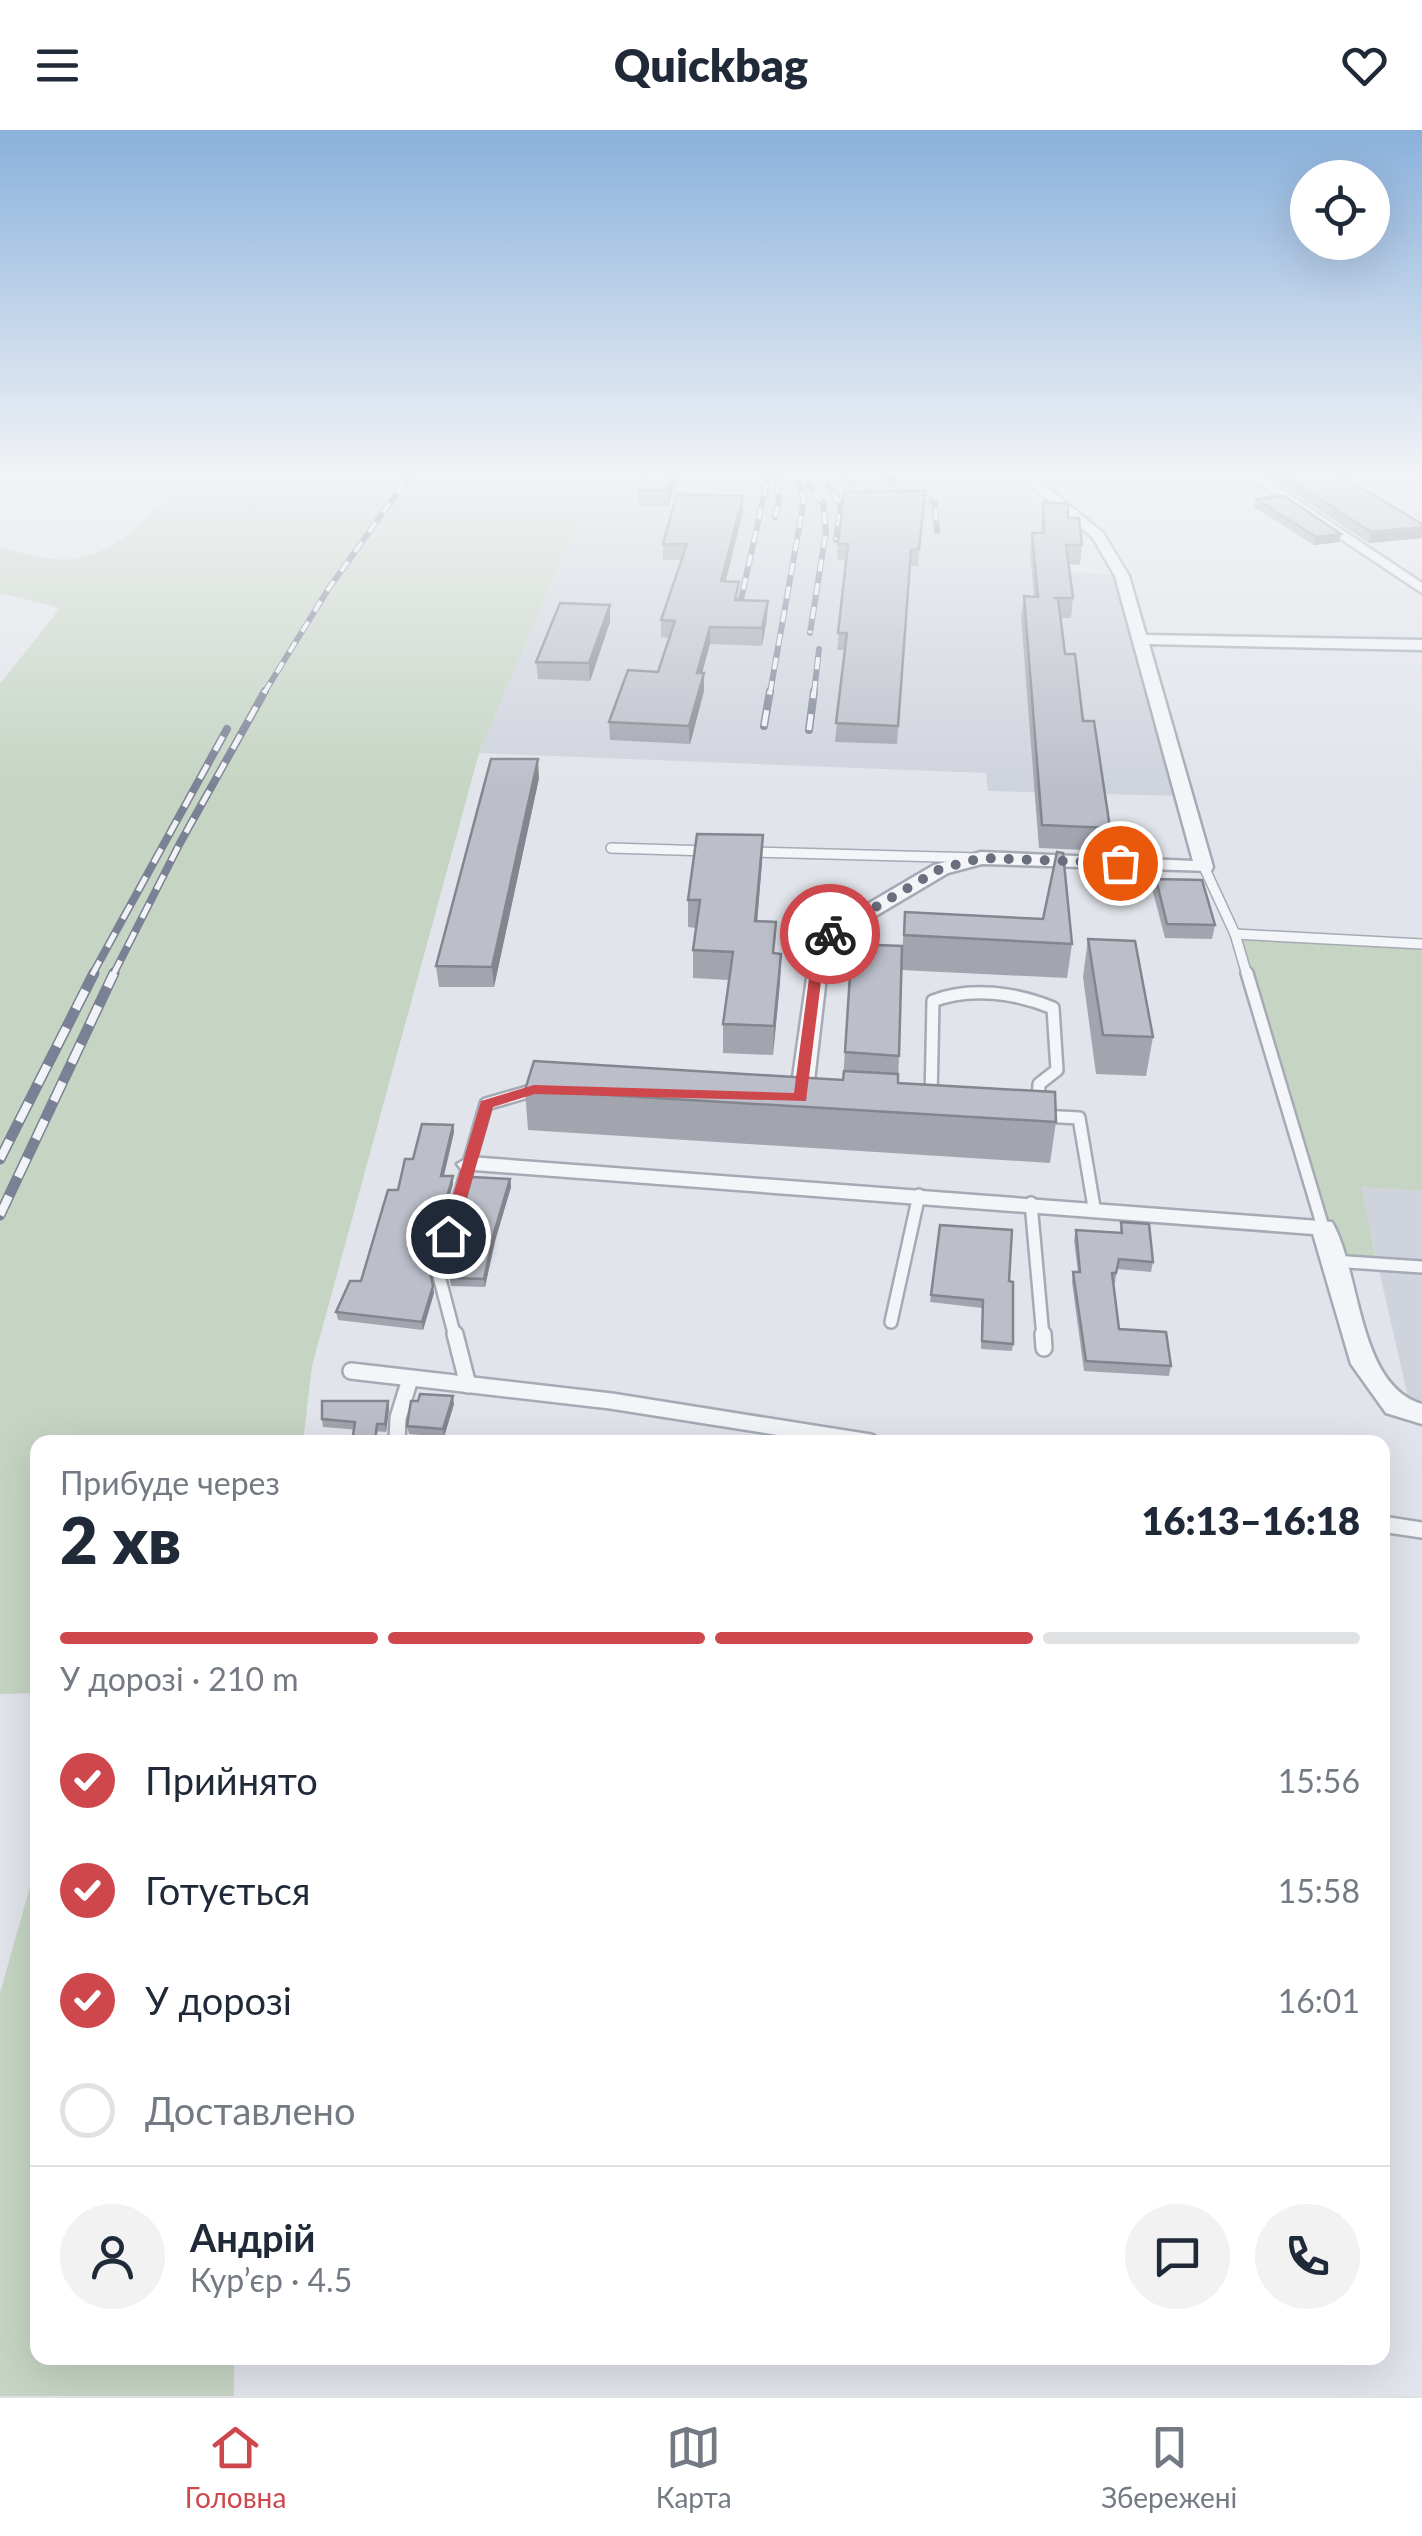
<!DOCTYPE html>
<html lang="uk">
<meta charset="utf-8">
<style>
body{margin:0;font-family:Lato,sans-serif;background:#f2f2f3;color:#1f2937;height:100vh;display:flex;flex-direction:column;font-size:38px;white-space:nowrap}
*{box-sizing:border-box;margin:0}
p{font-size:32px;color:#747a83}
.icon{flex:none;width:55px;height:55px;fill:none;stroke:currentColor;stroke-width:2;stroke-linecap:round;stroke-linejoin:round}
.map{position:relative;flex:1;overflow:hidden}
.sheet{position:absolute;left:30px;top:1305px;width:1360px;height:930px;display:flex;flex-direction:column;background:#fff;border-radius:20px;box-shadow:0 10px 40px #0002}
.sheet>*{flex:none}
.controls{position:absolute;left:1290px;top:30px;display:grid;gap:20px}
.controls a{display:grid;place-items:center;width:100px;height:100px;border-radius:50%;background:#fff;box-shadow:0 10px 40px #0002;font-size:50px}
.pin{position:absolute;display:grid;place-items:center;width:85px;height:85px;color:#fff;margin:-42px;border:5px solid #fff;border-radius:50%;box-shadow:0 2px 10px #0007}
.courier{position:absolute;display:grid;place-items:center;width:100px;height:100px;margin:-50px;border:8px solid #ce474c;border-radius:50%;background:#fff;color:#222;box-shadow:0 2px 12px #0007}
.headline em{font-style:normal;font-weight:800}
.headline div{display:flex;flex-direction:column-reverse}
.headline{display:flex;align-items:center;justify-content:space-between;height:170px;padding:0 30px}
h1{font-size:65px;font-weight:800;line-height:75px}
.bar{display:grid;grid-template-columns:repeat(4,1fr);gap:15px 10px;align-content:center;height:120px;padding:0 30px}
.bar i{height:12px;border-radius:8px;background:#e0e1e3}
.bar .on{background:#ce474c}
.bar p{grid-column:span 4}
.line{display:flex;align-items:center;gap:25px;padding:0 30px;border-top:2px solid #e0e1e3}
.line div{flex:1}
.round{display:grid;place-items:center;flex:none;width:105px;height:105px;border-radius:52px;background:#f2f2f3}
ol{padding:0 30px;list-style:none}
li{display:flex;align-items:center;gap:30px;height:110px}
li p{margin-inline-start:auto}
li .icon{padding:10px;border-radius:50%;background:#ce474c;color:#fff;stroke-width:4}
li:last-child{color:#747a83}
li i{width:55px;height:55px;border:5px solid #e0e1e3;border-radius:50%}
header{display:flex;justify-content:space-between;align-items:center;height:130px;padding:0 30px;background:#fff;font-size:45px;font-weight:800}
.menu{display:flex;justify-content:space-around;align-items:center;height:140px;border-top:2px solid #e0e1e3;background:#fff;font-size:28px;color:#747a83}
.menu a{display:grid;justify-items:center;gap:5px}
.menu .on{color:#ce474c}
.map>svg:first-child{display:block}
.built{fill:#cfd3dc}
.green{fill:#c5d4c3}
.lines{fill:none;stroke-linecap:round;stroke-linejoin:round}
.lane-far2-casing{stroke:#a6aab4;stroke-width:12}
.lane-far1-casing{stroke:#a6aab4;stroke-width:16}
.lane-casing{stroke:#a6aab4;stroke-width:20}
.street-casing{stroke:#a6aab4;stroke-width:5}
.lane-far2{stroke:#f4f5f8;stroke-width:9}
.lane-far1{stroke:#f4f5f8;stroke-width:11}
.lane{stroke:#f4f5f8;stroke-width:15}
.street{fill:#f4f5f8;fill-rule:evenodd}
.rail-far2-casing{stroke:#7b8194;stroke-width:6}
.rail-far1-casing{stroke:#7b8194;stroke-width:8}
.rail-casing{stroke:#7b8194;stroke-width:11}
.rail-far2{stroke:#f1f3f7;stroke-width:4;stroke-dasharray:12;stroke-linecap:butt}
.rail-far1{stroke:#f1f3f7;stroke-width:5;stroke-dasharray:16;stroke-linecap:butt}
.rail{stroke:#f1f3f7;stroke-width:8;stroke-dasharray:21;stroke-linecap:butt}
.wall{fill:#a2a4ae}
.shaded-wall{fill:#84868d}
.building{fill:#bcbfca;stroke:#84868d;stroke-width:2.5}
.route{fill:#ce474c}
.done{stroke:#6a6f7d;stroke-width:10;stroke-dasharray:0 18}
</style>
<header><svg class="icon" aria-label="menu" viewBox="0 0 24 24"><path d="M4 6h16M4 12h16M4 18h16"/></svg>Quickbag<svg class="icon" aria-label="heart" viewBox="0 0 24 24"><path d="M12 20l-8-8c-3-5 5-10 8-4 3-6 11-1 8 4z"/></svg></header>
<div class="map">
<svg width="1422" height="2266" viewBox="0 0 1422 2266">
<rect width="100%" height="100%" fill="#e1e4ea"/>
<!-- built -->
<g class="built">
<polygon points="599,342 999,342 1049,386 1065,441 1122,446 1182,666 988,661 986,643 479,623"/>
<polygon points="1360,1057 1422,1061 1422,1272 1408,1267"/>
</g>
<!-- green -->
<g class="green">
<path d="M193,342H599L479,623L312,1236L303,1312H38L37,1563L0,1564V554L60,478L0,463V417C17,421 36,428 53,429C114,435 153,380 193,342Z"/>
<polygon points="1235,804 1422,814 1422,1061 1361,1057 1377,1134 1333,1131"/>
<polygon points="37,1732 38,2228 234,2228 234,2266 0,2266 0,1863"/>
</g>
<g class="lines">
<!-- lane-far2 casing -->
<g class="lane-far2-casing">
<g id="lane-far2">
<polyline points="611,718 709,721"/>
<polyline points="749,722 979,728"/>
<polyline points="1204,737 1235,804 1247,845"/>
<polyline points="1235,804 1422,814"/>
</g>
</g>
<!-- lane-far1 casing -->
<g class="lane-far1-casing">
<g id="lane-far1">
<polyline points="1247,843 1323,1097"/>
<path d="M931,970L933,871C970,856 1017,863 1053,878L1057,940L1039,954L1038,975"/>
<polyline points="1042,986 1079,988 1094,1077"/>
<polyline points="1031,1073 1043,1207"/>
<polyline points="1333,1131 1422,1137"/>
<polyline points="891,1192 919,1065"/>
<polyline points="455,1207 438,1142 486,974 538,959"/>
</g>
</g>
<!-- lane casing -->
<g class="lane-casing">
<g id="lane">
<polyline points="455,1204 468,1255"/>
<polyline points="1043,1204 1044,1218"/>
<polyline points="351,1241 611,1271 870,1312"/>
<polyline points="397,1312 398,1288 410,1249"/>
<polyline points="1382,1394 1422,1400"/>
</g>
</g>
<!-- street casing -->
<g class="street-casing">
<g id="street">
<polygon points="1015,342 1029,342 1103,403 1129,446 1146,505 1422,510 1422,520 1149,514 1213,737 1211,741 982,734 948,743 830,813 812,968 801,975 793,973 790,968 813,806 934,735 981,722 1193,731 1115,446 1093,408"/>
<polygon points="1240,342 1255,342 1422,453 1422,463"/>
<path d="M469,1027L1332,1092C1361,1142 1357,1255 1422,1274V1294L1386,1283L1351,1234L1313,1104L461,1039L457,1034Z"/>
</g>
</g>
<!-- lane-far2 -->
<use href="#lane-far2" class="lane-far2"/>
<!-- lane-far1 -->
<use href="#lane-far1" class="lane-far1"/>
<!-- lane -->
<use href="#lane" class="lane"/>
<!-- street -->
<use href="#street" class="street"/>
<!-- rail-far2 casing -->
<g class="rail-far2-casing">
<g id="rail-far2">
<polyline points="799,342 823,374 826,401 810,503"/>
<polyline points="820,342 841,375 836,410"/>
<polyline points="835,342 871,365"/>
<polyline points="876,342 935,373 937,401"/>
<polyline points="775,387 779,369 776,342"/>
<polyline points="738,483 769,342"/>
<polyline points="264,563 329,458 412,342"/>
<polyline points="770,563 804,370 794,342"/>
<polyline points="814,563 819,519"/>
</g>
</g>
<!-- rail-far1 casing -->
<g class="rail-far1-casing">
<g id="rail-far1">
<polyline points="764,596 770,561"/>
<polyline points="809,600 814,561"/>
<polyline points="92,845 227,599"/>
<polyline points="113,845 180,713 265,561"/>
</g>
</g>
<!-- rail casing -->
<g class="rail-casing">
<g id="rail">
<polyline points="0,1029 94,843"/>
<polyline points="0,1085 114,843"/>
</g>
</g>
<!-- rail-far2 -->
<use href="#rail-far2" class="rail-far2"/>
<!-- rail-far1 -->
<use href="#rail-far1" class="rail-far1"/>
<!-- rail -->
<use href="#rail" class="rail"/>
</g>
<!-- wall -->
<g class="wall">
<polygon points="645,342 680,342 668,376 638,375 638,360"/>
<polygon points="1262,342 1335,342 1422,394 1422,408 1369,413"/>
<polygon points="925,361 918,436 910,436 897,614 835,612 845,520 837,520 846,430 837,430 838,414"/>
<polygon points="1256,369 1341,404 1339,412 1314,415 1254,377"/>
<polygon points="1043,372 1068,388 1082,415 1080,435 1069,434 1073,468 1071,488 1060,488 1065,524 1110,698 1107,721 1039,718 1021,486 1024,466 1034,467 1030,422 1032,403 1041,403"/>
<polygon points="743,382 726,451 739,470 767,488 762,516 710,514 702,543 704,561 690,614 610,610 609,592 658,542 669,508 661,507 661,490 681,430 663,430 663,414"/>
<polygon points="610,475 610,492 590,551 538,549 536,532"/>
<polygon points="539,648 494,857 439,857 436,836"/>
<polygon points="762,732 757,791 775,823 781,824 780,852 773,925 723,923 723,894 729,850 693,848 693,820 696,798 688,797 688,770"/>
<polygon points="1156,749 1215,795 1212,809 1165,808 1153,762"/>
<polygon points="905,782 1072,814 1067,848 901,840"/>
<polygon points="1088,809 1153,907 1146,946 1096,944 1083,847"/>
<polygon points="852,814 899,926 898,953 1056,992 1050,1033 528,1000 525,960 843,950"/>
<polygon points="453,995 454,1002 444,1046 453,1054 429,1138 434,1163 423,1200 338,1190 336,1182 361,1151 413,1029"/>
<polygon points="510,1049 511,1057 495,1111 485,1157 451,1156 447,1134"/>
<polygon points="1121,1092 1153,1132 1151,1142 1117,1139 1115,1153 1113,1153 1119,1199 1171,1236 1169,1246 1084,1241 1072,1152 1073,1142 1078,1142 1074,1110 1076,1100 1120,1103"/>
<polygon points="940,1095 1009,1151 1013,1214 1012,1221 981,1219 982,1178 930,1172"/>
<polygon points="388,1271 389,1279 386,1302 323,1297 322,1289"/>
<polygon points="454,1274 444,1307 409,1304 407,1296"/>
</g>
<!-- shaded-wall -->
<g class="shaded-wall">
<polygon points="674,342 680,342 668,376 668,361"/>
<polygon points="743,366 743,382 721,468 721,451"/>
<polygon points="1422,397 1422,408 1369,413 1371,402"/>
<polygon points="1341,404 1339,412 1314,415 1316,407"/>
<polygon points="768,471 767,488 762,516 762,498"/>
<polygon points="610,475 610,492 590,551 589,533"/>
<polygon points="710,497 710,514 697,561 697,543"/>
<polygon points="704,543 704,561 690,614 689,596"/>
<polygon points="538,629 539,648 494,857 492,837"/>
<polygon points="763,705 762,732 755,819 755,791"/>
<polygon points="781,824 780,852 773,925 774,896"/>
<polygon points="453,995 454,1002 442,1053 441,1046"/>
<polygon points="453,1046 453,1054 429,1139 428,1132"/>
<polygon points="510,1049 511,1057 495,1111 485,1157 484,1149 494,1103"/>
<polygon points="433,1156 434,1163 423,1200 422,1192"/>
<polygon points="453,1266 454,1274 444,1307 443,1299"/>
<polygon points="388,1271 389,1279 386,1302 385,1294"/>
</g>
<!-- building -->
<g class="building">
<polygon points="645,342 674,342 668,361 638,360"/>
<polygon points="1279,342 1335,342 1422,394 1422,397 1371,402"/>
<polygon points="925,361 919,419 911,420 898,596 836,593 847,503 838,503 848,414 838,414 844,362"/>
<polygon points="677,364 743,366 721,451 739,452 735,470 768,471 762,498 710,497 697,543 704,543 689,596 609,592 628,540 658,542 675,491 661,490 687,414 663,414"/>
<polygon points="1284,366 1341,404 1316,407 1256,369"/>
<polygon points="1043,372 1068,374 1068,388 1079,388 1082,415 1066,415 1073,468 1053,468 1058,468 1065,524 1075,524 1083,591 1094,591 1110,698 1042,695 1024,466 1038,467 1032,403 1044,403"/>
<polygon points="560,473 610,475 589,533 536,532"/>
<polygon points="491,629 538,629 492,837 436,836"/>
<polygon points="697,704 763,705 755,791 776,792 773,823 781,824 774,896 723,894 733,822 693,820 700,770 688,770"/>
<polygon points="1057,722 1063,723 1072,814 904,805 905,782 1043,789"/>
<polygon points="1156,749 1202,750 1215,795 1167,794"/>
<polygon points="1088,809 1135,811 1153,907 1103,905"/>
<polygon points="852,814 902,816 899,926 845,922"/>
<polygon points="534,931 843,950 844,941 898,944 898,953 1055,962 1056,992 525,960"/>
<polygon points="422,994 453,995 441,1046 453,1046 428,1132 433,1156 422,1192 336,1182 350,1151 361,1151 388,1060 398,1060 405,1029 413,1029"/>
<polygon points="472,1047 510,1049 494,1103 484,1149 450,1148 447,1134"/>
<polygon points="1121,1092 1149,1094 1153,1132 1119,1129 1116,1143 1112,1143 1119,1199 1166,1202 1171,1236 1086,1231 1073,1142 1080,1142 1076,1100 1122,1103"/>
<polygon points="940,1095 1012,1100 1009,1151 1013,1152 1013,1214 982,1211 983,1170 931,1165"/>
<polygon points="420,1264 453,1266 443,1299 407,1296 411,1271 418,1271"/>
<polygon points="322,1271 388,1271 385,1294 377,1294 375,1312 352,1312 355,1292 322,1289"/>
</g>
<!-- sky -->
<linearGradient id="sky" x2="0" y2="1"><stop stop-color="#8ab1dc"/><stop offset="0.52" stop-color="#f2f3f6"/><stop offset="1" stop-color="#f2f3f6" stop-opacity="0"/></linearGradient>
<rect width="1422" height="659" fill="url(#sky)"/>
<!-- route -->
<polygon class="route" points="830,800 836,804 826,812 806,971 535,964 493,977 456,1106 443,1109 441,1106 481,971 534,955 794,963 814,810"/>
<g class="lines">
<!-- done -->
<polyline class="done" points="830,804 940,739 981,728 1120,733"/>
</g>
</svg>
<div class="controls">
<a><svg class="icon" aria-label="locate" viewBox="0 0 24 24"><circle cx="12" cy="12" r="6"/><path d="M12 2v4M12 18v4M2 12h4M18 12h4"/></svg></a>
</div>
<div class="pin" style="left:1120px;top:733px;background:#ea580c"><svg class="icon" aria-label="bag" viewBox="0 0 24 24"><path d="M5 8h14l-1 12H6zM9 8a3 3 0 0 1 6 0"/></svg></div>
<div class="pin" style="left:448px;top:1106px;background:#1f2937"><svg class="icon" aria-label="home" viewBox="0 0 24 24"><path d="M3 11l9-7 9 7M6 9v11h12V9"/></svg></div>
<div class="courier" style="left:830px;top:804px"><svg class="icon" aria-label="bike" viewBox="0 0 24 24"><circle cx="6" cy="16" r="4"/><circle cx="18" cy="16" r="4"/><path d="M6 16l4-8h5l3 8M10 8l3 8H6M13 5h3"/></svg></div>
<section class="sheet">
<div class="headline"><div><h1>2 хв</h1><p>Прибуде через</p></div><em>16:13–16:18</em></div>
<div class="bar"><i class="on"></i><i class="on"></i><i class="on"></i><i></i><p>У дорозі · 210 m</p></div>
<ol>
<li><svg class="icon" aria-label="check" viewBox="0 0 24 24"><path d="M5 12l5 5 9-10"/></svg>Прийнято<p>15:56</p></li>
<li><svg class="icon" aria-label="check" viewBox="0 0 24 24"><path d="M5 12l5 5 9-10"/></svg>Готується<p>15:58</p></li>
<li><svg class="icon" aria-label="check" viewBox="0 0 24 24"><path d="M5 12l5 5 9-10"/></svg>У дорозі<p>16:01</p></li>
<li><i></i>Доставлено</li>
</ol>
<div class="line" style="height:180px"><a class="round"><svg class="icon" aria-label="person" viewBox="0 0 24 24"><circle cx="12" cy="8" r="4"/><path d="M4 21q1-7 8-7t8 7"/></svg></a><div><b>Андрій</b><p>Кур’єр · 4.5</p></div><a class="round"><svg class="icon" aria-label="chat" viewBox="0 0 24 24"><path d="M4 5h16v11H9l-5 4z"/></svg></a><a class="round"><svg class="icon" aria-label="phone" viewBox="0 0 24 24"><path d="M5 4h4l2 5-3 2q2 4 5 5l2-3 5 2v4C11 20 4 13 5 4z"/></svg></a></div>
</section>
</div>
<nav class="menu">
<a class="on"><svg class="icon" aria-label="home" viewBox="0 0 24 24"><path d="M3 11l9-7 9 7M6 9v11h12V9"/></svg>Головна</a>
<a><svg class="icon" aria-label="map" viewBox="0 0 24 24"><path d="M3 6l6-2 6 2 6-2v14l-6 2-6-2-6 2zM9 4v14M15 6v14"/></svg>Карта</a>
<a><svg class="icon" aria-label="saved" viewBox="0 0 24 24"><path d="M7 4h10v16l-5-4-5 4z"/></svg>Збережені</a>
</nav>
